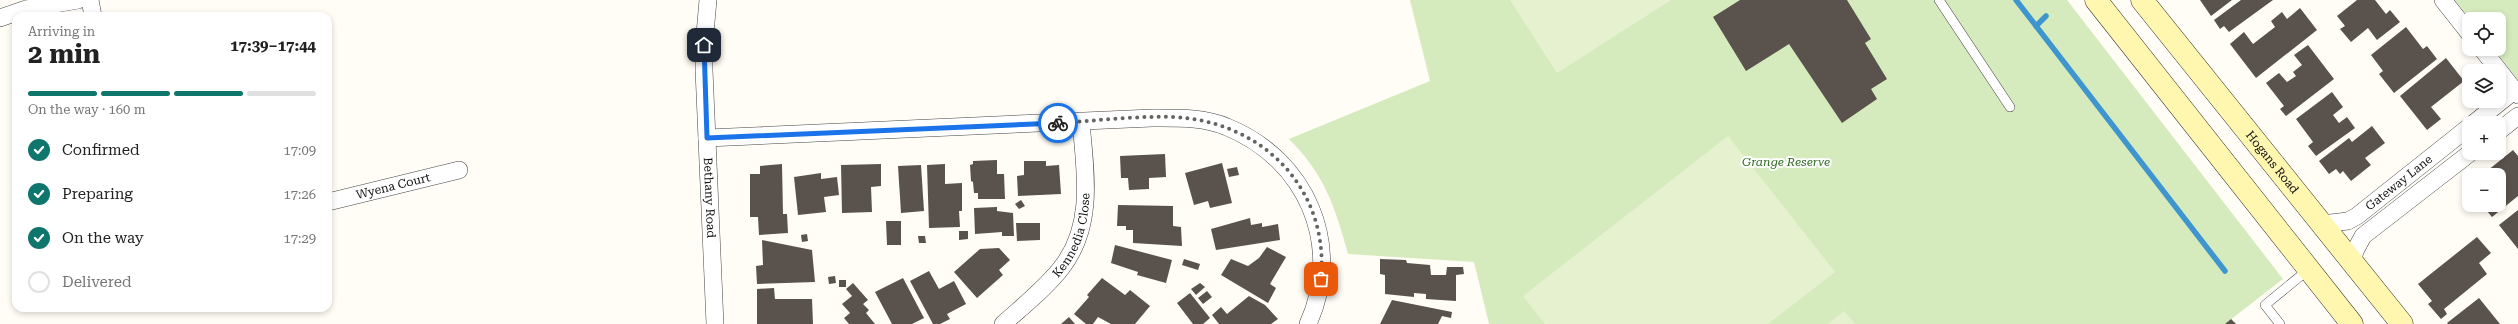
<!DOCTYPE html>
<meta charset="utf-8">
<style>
body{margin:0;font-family:"Roboto Serif",serif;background:#f2f2f2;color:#222;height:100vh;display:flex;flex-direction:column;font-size:15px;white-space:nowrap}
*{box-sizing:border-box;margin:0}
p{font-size:13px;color:#767676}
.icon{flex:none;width:22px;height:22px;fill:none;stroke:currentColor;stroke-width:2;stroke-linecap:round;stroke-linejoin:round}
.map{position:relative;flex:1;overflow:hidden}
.drawer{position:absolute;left:12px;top:12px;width:320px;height:300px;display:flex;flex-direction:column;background:#fff;border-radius:12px;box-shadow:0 2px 6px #0003}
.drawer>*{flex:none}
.fabs{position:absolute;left:2462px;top:12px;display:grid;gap:8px}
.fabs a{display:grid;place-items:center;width:44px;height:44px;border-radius:8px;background:#fff;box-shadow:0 2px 6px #0003;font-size:20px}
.pin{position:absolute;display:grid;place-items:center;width:34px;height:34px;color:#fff;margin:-17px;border-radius:8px;box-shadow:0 2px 6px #0006}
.courier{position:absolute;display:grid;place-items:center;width:40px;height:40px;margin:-20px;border:3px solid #1a73e8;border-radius:50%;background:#fff;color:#222;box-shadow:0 1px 5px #0007}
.summary em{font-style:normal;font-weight:700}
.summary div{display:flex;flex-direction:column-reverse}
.summary{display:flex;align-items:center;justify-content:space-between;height:68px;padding:0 16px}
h1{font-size:26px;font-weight:700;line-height:30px}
.bar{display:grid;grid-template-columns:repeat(4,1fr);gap:6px 4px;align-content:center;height:48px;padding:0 16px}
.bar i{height:5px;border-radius:3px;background:#e0e0e0}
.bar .on{background:#0f766e}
.bar p{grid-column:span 4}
ol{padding:0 16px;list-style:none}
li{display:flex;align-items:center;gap:12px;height:44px}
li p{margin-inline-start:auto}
li .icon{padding:4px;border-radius:50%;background:#0f766e;color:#fff;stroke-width:4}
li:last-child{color:#767676}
li i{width:22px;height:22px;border:2px solid #e0e0e0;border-radius:50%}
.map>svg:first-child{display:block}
.green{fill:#d5ebbd}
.pitch{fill:#e6f2cf}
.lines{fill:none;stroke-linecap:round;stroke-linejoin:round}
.stream{stroke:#3f96cf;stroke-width:5.5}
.building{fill:#5a524d}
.lane-casing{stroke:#444;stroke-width:10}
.street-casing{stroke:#444;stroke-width:18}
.secondary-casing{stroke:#333;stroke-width:23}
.lane{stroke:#fff;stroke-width:9}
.street{stroke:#fff;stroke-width:17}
.secondary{stroke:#fff6b0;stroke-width:22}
.done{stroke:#646461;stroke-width:4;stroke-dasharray:0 7.2}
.route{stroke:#1a73e8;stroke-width:5}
.labels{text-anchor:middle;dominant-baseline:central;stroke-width:4;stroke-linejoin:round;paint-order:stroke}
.park-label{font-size:12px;font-style:italic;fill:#2f6b1f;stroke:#fff}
.street-label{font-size:12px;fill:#111;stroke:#fff}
</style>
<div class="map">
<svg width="2518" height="324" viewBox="0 0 2518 324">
<rect width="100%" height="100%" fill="#fffdf5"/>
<!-- green -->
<g class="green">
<path d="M1410,0H2067L2283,279L2225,324H1489L1474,262L1348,254C1335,207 1325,175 1289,139L1430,81Z"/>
<polygon points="2455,0 2518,0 2518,80 2494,49 2499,49 2499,19 2470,19"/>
</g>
<!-- pitch -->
<g class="pitch">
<polygon points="1510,0 1671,0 1557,73"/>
<polygon points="1728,136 1835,272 1768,324 1545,324 1523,296"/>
<polygon points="1844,311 1855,324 1828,324"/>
</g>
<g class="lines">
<!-- stream -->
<g class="stream">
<polyline points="2016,0 2225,271"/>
<polyline points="2036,26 2046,16"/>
</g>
</g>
<!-- building -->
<g class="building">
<polygon points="1740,0 1847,0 1871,39 1865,43 1887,79 1871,89 1877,99 1842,123 1789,44 1746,71 1713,17"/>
<polygon points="2200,0 2232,0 2211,16"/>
<polygon points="2241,0 2273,0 2229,32 2224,26 2220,29 2214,20"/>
<polygon points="2357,0 2375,0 2386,14 2390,10 2400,22 2377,40 2368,28 2351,42 2340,29 2345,26 2337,16"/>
<polygon points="2300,8 2317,30 2256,78 2230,44 2244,32 2253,44 2275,27 2271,21 2282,12 2287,19"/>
<polygon points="2406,27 2423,49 2427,46 2437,59 2394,93 2379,74 2383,71 2371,55"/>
<polygon points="2308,45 2334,79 2286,116 2280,109 2284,106 2266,83 2279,73 2287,82 2296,76 2293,72 2302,65 2294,55"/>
<polygon points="2446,58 2464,81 2431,107 2441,119 2427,130 2400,96"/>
<polygon points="2332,92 2343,107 2333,115 2339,123 2347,117 2355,128 2316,156 2308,146 2313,142 2296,119"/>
<polygon points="2372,126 2385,143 2365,158 2371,165 2351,181 2343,171 2340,174 2336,169 2329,174 2319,161 2349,138 2352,142"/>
<polygon points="2513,150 2518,156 2518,196 2492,217 2482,205 2499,205 2499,175 2482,175"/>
<polygon points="1165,154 1166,177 1149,178 1149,189 1129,190 1128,178 1121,178 1120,156"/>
<polygon points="997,160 997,174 1004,174 1005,199 978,199 978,193 974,193 973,182 971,181 970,165 973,164 973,161"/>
<polygon points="1024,161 1046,161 1046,166 1059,165 1061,194 1018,196 1017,176 1024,175"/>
<polygon points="1222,163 1232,203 1210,208 1208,201 1194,205 1185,173"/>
<polygon points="782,164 783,214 787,214 788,233 759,235 758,217 750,217 750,174 760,174 760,166"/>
<polygon points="881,164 881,186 871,187 872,212 842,213 841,165"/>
<polygon points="945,164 945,184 962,183 962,211 959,211 960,227 929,228 927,165"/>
<polygon points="921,165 924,211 901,213 898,166"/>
<polygon points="1237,167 1239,175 1229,177 1227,169"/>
<polygon points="821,173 821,179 837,177 839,195 824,197 826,212 798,215 794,177"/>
<polygon points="1021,200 1025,206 1019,209 1015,204"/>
<polygon points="1118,205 1173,206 1173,226 1181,227 1182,246 1133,243 1133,230 1126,230 1126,226 1117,226"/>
<polygon points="997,207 997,211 1013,213 1014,236 1002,236 1002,232 975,234 974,208"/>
<polygon points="2518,210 2518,249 2499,225"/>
<polygon points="1250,218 1251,225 1262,223 1262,227 1278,224 1280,240 1216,250 1211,229"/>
<polygon points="886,221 901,221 901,245 887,245"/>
<polygon points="1016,223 1040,223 1040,240 1017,241"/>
<polygon points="959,231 968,231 968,239 959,240"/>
<polygon points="807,234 808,241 802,242 801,235"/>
<polygon points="918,236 925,236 926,243 919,243"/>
<polygon points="2477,237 2491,253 2479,263 2487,274 2444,309 2447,314 2441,319 2428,304 2432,301 2418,284"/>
<polygon points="762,240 812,250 815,282 757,284 756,266 763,265"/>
<polygon points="1115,245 1172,260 1166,283 1137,275 1138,272 1111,263"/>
<polygon points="1267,247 1286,257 1270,284 1276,288 1268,303 1221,275 1231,259 1248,266 1259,258"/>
<polygon points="999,248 1010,260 999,270 1003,275 977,298 954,272 980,249"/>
<polygon points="1184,259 1200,264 1198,270 1182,265"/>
<polygon points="1380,259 1406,260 1407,263 1430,265 1431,275 1446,275 1447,267 1463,267 1464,274 1456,275 1456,301 1426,299 1426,294 1414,293 1414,297 1385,294 1385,275 1380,274"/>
<polygon points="929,271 939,289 954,281 966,304 947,314 950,319 940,324 933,324 910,281"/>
<polygon points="835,276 836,283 829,284 828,277"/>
<polygon points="903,278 924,318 912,324 892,324 875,292"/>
<polygon points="1102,278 1125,295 1130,290 1150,306 1135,324 1111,324 1098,317 1093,324 1086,324 1074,314 1089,297 1087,295"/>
<rect x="839" y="280" width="7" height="7"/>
<polygon points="853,283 868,300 863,304 869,310 866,313 875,324 849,324 844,318 850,313 842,304 852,296 846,289"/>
<polygon points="1200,283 1205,287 1196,295 1191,289"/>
<polygon points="774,288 775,299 812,299 813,324 757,324 757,289"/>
<polygon points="1207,291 1212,297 1203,304 1198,298"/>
<polygon points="1190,293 1210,318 1203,324 1193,324 1177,303"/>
<polygon points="1249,296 1265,305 1278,319 1271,324 1219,324 1212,315 1221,307 1227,314"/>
<polygon points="2479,298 2500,324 2448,324 2447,323"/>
<polygon points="1392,300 1452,312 1451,318 1442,316 1438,324 1380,324"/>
<polygon points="1069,317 1075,324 1061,324"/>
<polygon points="2231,319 2236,324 2225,324"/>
</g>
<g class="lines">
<!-- lane casing -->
<g class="lane-casing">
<g id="lane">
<polyline points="1939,0 2010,107"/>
<polyline points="2280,324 2265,305 2309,269"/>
</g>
</g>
<!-- street casing -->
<g class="street-casing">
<g id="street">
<polyline points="90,0 93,16"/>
<path id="s1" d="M708,0L704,45V70L715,324"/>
<polyline points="2443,0 2469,33"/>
<polyline points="0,18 26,9 78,0"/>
<polyline points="2482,49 2518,95"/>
<polyline points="2474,123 2515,90"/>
<polyline points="2499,131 2518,116"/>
<path d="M707,138L1152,118C1177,118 1204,117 1227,127C1306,159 1344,245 1308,324"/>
<path id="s2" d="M328,202L459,170"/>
<path id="s3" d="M2322,224L2348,221L2357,216L2469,127"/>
<polyline points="2352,264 2355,251 2363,236 2470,153"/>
<path id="s4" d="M1003,324C1023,306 1046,288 1062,267C1095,224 1085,171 1081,122"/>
</g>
</g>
<!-- secondary casing -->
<g class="secondary-casing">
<g id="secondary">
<polyline points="2096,0 2352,324"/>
<path id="s5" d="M2142,0L2402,324"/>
</g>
</g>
<!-- lane -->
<use href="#lane" class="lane"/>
<!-- street -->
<use href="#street" class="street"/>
<!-- secondary -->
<use href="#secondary" class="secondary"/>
</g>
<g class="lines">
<!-- done -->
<path class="done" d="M1058,123C1097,121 1148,114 1186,118C1269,128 1329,193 1321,279"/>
<!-- route -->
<polyline class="route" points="704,45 707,138 1058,123"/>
</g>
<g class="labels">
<!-- park labels -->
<g class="park-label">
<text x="1786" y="162">Grange Reserve</text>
</g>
<!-- street labels -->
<g class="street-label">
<text stroke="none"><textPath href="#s5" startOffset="208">Hogans Road</textPath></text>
<text stroke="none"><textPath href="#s3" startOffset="90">Gateway Lane</textPath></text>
<text stroke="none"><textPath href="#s2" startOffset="67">Wyena Court</textPath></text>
<text stroke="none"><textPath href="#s1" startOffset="198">Bethany Road</textPath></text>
<text stroke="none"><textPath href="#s4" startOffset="116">Kennedia Close</textPath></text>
</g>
</g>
</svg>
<div class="fabs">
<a><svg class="icon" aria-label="locate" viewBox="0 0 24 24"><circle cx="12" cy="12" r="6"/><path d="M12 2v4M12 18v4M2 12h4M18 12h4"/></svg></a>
<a><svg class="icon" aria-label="layers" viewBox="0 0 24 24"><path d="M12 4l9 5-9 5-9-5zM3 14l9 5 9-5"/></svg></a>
<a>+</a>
<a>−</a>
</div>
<div class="pin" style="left:1321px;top:279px;background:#ea580c"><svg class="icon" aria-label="bag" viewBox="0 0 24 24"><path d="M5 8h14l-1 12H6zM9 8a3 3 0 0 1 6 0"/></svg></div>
<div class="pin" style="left:704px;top:45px;background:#1f2937"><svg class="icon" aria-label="home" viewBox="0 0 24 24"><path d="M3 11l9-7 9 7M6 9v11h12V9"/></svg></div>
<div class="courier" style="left:1058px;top:123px"><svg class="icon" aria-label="bike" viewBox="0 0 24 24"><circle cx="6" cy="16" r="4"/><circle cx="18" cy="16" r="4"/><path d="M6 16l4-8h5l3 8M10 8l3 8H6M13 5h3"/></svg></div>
<section class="drawer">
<div class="summary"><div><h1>2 min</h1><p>Arriving in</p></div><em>17:39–17:44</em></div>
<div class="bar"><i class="on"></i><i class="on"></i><i class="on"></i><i></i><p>On the way · 160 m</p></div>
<ol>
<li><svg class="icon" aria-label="check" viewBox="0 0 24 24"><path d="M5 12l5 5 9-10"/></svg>Confirmed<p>17:09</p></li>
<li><svg class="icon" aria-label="check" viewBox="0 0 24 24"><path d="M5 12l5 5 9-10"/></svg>Preparing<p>17:26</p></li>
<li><svg class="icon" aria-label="check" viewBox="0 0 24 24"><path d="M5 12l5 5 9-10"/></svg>On the way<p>17:29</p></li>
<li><i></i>Delivered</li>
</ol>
</section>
</div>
